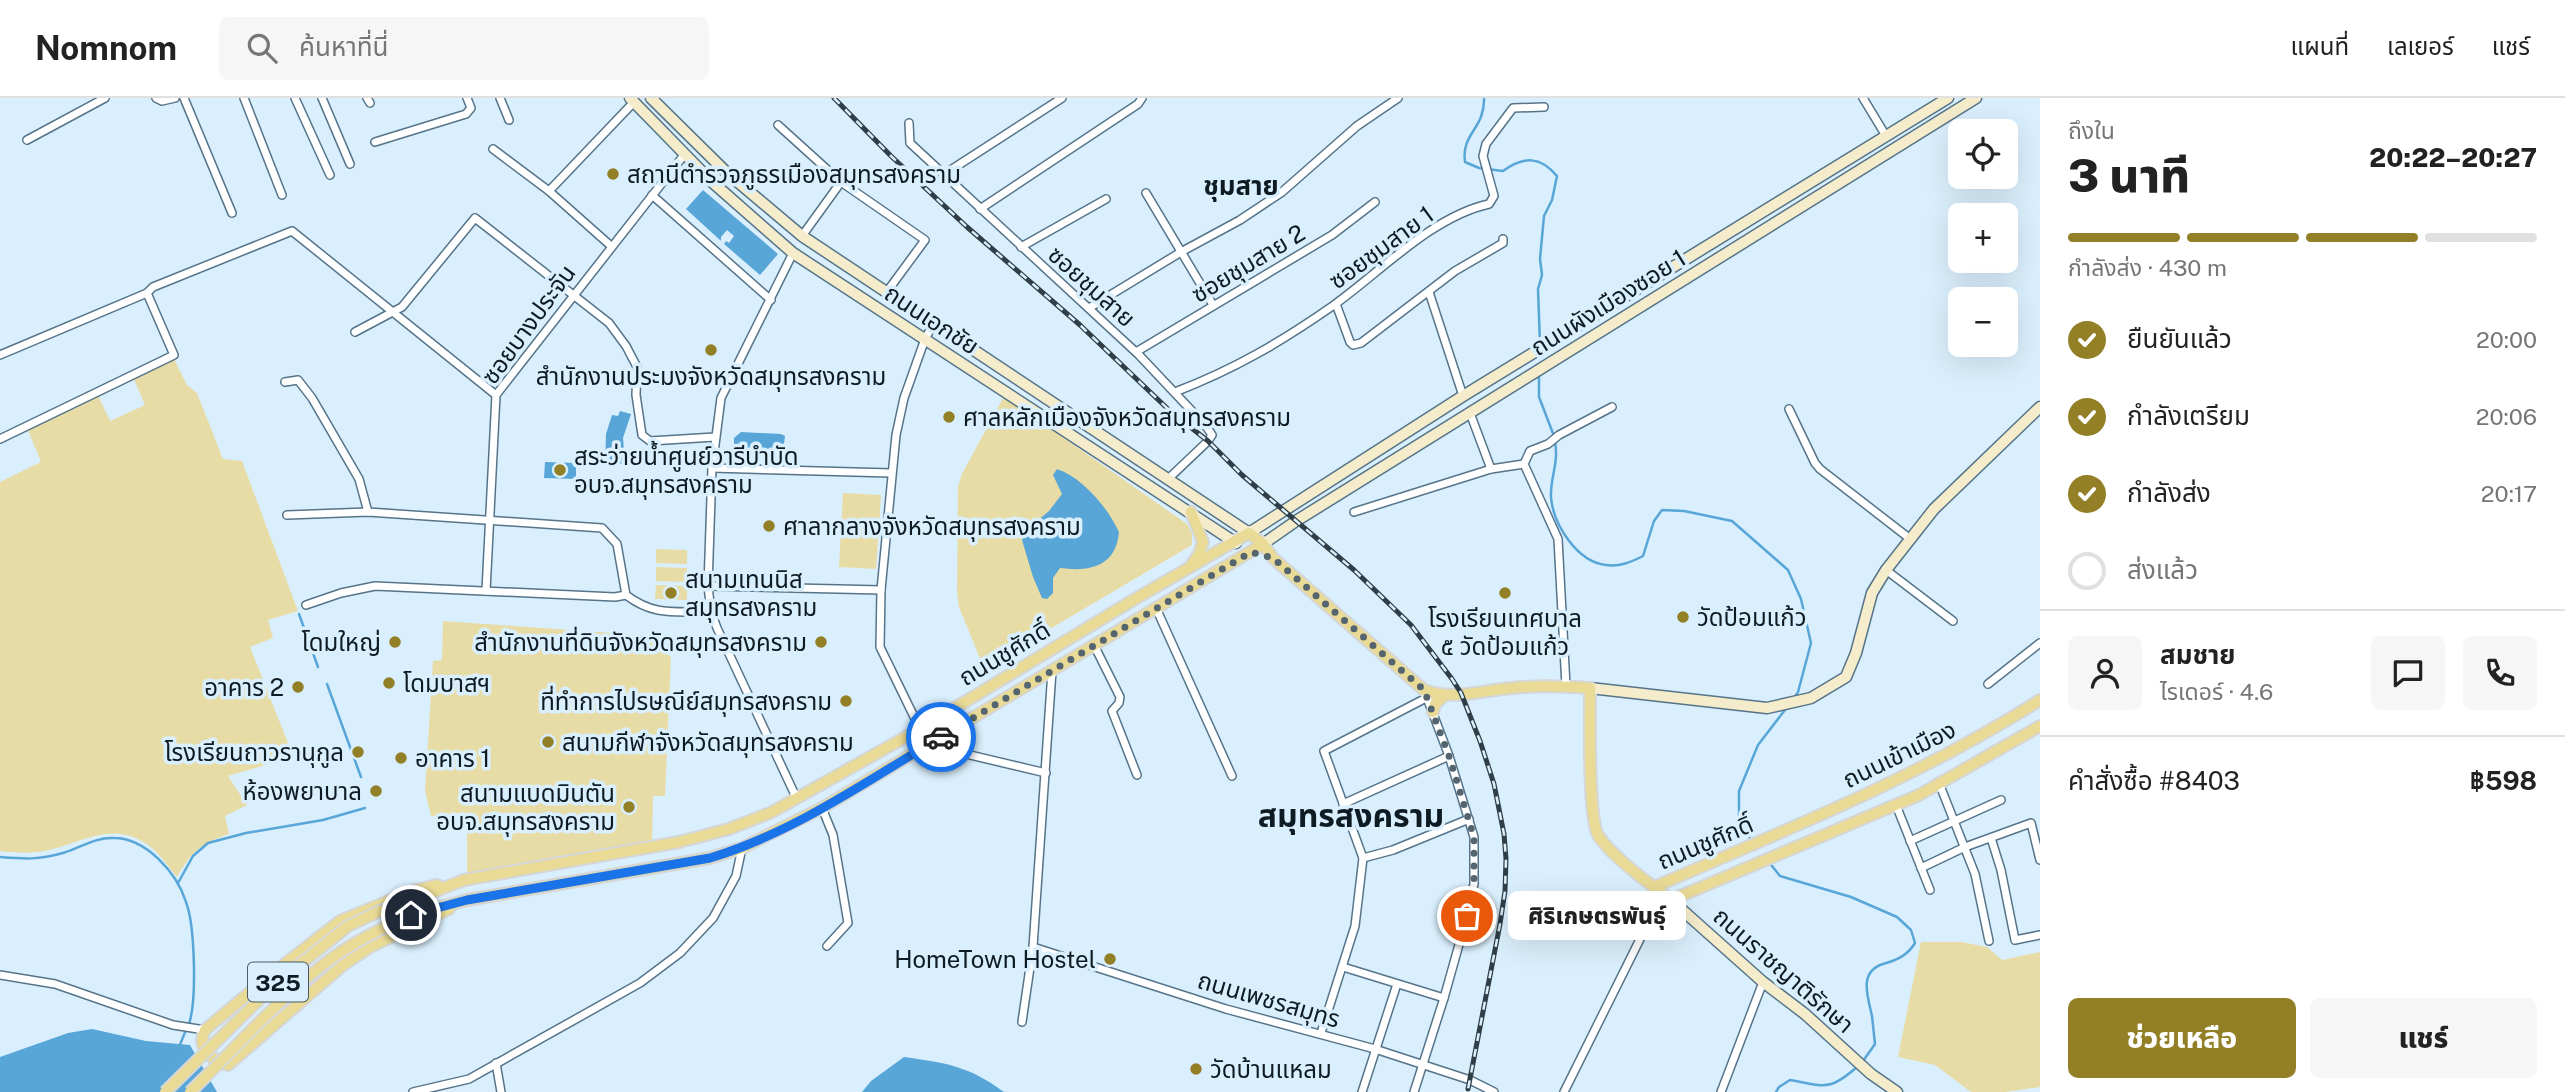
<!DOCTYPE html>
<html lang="th">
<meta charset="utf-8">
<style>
body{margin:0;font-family:"Public Sans","Noto Sans Thai",sans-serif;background:#f6f6f6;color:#222;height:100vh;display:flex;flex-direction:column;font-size:26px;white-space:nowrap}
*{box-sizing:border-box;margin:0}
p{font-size:23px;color:#767676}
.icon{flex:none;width:38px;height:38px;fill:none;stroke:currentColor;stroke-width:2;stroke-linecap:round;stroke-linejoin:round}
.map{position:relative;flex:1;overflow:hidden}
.side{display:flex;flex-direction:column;background:#fff;width:525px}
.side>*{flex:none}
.fabs{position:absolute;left:1948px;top:21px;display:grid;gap:14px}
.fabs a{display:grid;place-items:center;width:70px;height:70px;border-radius:10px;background:#fff;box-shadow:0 7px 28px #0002;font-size:35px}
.pin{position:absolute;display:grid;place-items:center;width:60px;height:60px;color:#fff;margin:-30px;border:4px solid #fff;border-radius:50%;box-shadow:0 2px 7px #0007}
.courier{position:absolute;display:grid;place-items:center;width:70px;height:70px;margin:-35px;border:5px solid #1a73e8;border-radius:50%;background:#fff;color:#222;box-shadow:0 2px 9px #0007}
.bubble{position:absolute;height:49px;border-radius:10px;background:#fff;box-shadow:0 7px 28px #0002;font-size:23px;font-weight:800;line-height:49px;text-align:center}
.headline em{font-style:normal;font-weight:800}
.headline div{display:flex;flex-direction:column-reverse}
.headline{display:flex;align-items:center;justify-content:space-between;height:119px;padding:0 28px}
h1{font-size:46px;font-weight:800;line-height:52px}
.bar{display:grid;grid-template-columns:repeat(4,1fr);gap:10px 7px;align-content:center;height:84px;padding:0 28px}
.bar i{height:9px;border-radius:5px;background:#e0e0e0}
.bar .selected{background:#927f26}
.bar p{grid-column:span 4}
.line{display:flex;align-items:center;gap:18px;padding:0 28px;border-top:2px solid #e0e0e0}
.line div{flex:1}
.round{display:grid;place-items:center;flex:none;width:74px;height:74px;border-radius:10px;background:#f6f6f6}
ol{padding:0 28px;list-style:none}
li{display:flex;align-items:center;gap:21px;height:77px}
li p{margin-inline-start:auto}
li .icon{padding:7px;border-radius:50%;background:#927f26;color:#fff;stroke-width:4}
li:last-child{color:#767676}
li i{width:38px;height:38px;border:4px solid #e0e0e0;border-radius:50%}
.button{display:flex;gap:14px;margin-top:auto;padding:14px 28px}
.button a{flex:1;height:80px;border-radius:10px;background:#927f26;color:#fff;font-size:28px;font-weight:800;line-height:80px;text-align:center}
.button a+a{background:#f6f6f6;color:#222}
header{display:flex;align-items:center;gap:42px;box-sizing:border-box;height:98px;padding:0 35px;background:#fff;border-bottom:2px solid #e0e0e0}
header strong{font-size:33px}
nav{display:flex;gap:38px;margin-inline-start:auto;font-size:24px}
.search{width:490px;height:63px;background:#f6f6f6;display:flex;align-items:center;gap:18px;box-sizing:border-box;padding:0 24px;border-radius:10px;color:#767676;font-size:26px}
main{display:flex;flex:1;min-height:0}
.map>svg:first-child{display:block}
.green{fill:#e8dca6}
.water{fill:#58a6d8}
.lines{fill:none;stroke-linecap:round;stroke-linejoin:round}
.stream{stroke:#58a6d8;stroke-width:2.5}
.street-casing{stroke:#55748a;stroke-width:10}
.secondary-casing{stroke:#55748a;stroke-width:13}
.primary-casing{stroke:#d4d6d7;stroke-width:14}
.street{stroke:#fff;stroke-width:7}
.secondary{stroke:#f4ecca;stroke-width:10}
.primary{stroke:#e9da95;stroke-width:10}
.rail-casing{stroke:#303e47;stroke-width:5}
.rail{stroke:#daeffd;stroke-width:2.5;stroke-dasharray:8;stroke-linecap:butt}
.primary-bridge-casing{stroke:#d4d6d7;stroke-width:14;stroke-linecap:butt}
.primary-bridge{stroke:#e9da95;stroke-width:10}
.done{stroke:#55656f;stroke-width:7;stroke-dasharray:0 12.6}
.route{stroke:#1a73e8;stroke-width:9}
.poi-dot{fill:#927f26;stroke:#daeffd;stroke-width:2.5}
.labels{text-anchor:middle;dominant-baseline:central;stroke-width:7;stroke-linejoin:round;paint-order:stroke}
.shield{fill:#daeffd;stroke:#4b5b64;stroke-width:2}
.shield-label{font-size:23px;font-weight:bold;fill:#0e1b23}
.poi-label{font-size:24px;fill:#0e1b23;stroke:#daeffd;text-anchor:start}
.street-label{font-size:24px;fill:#0e1b23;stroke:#daeffd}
.neighbourhood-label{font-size:26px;font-weight:bold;fill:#0e1b23;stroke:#daeffd}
.district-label{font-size:32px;font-weight:bold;fill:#0e1b23;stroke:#daeffd}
</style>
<header>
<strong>Nomnom</strong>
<div class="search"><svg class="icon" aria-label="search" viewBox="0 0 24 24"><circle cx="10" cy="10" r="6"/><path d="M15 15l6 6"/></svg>ค้นหาที่นี่</div>
<nav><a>แผนที่</a><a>เลเยอร์</a><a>แชร์</a></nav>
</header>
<main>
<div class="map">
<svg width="2040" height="994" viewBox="0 0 2040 994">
<rect width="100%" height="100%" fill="#daeffd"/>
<!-- green -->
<g class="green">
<path d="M173,259L187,287L197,295L223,361L242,363L298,513L268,522L273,540L250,549L290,650L280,655L282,662L228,678L247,707L225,718L229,736C200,746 192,753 177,779C169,770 162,758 152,750C116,721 87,743 49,752C32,756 17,755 0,753V384L41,364L27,330L97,295L110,323L145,307L133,279Z"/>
<polygon points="1004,298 1187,426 1192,436 1192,447 984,570 959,509 957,493 958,388 962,376"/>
<polygon points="843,395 881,397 876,471 839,469"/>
<polygon points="656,451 687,452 687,466 656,465"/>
<polygon points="656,469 687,470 687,484 656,483"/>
<polygon points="656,487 687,488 687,502 655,501"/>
<polygon points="443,523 654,538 671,560 665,698 653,698 652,749 467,781 467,719 431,718 425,693 433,563 442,562"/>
<polygon points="1921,844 1961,844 1987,849 2002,862 2040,854 2040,989 2005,994 1971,994 1935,967 1898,959"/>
</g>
<!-- water -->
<g class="water">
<polygon points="703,92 778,156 760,177 724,146 726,143 729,145 734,138 727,132 721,139 721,143 686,111"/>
<polygon points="620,313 631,316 623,340 625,365 605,368 606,336 612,317 618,318"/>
<path d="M741,334L781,336L785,338L783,354C773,362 742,357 734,347V340Z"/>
<polygon points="545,364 576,365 576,381 544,380"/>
<path d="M1057,371C1083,380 1108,410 1119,434C1116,469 1089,474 1060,470L1053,480V495L1047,501L1042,500L1033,479L1022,442L1025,433L1049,413L1062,396L1053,377Z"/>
<polygon points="92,931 146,943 190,947 217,994 0,994 0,959 68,935"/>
<path d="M904,959C946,965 969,968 1004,994H862L871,983Z"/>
</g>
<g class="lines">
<!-- stream -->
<g class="stream">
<path d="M1484,0C1485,31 1461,35 1465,64L1479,70L1503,73C1524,58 1540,58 1557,78L1552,102L1544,118L1540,161L1542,177L1538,191L1540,246"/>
<polyline points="1539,274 1539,299 1554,338"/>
<path d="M1555,344C1559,365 1550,380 1551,399C1553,426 1577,464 1606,467C1620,469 1631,464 1643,458L1654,423L1662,412L1684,413L1732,423L1788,472L1801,501L1811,545L1798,594L1794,600"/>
<polyline points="299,516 318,569"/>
<polyline points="327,586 361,679"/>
<polyline points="1753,744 1743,732 1739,720 1739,693 1758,647 1788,608"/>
<path d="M0,759C25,761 38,762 63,755C80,750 95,739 114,740C146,740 177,775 186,804C195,828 197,902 189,926"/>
<path d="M1768,763L1780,778L1851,799L1897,819L1911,832L1915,845C1907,858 1897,862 1883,866C1858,874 1868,899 1872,918C1873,927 1874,937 1875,946L1863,963"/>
<polyline points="178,785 193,758 208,745 246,735 323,722 365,710"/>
<polyline points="179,949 186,932"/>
<path d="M1776,994L1779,989L1790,982C1825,988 1829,994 1858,968"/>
</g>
<!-- street casing -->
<g class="street-casing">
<g id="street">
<polyline points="156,0 162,3 175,0"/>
<polyline points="184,0 232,115"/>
<polyline points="244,0 282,97"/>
<polyline points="295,0 330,77"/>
<polyline points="322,0 350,66"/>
<polyline points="367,0 370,5"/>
<polyline points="500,0 509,22"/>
<polyline points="1863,0 1886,38"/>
<polyline points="909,25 910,45 1139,257 1206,328 1212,337 1208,343 1168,381"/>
<polyline points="778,27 841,84 925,142 886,195"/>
<polyline points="27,42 105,0"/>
<polyline points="375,44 466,16 471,10 467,0"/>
<polyline points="493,51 549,93 611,148"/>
<polyline points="943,77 1062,0"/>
<polyline points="549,93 634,4"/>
<polyline points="1146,95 1213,207"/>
<polyline points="652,97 771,202"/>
<polyline points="980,111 1138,6 1142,0"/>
<polyline points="802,138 841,84"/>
<polyline points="1021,149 1106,101"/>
<polyline points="793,155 721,300 712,370 708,488 711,514 717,530 796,699"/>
<polyline points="1429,194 1463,298"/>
<polyline points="1336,206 1350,244 1353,247 1361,245 1455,173 1503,145 1503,141"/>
<polyline points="1089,210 1181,154 1240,122 1282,94 1357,28 1398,0"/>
<polyline points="355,234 402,209 475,120 609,225 626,248 637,269 636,297 642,337 650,343 715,339"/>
<polyline points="1136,254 1332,137 1375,104"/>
<polyline points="0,257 147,195 153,189 292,133 496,297"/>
<polyline points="285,284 298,282 312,300 359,381 368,414"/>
<path d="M1175,294C1235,271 1281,244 1334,207C1380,174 1433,118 1489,106L1494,98L1483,58L1486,46L1513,10L1544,9"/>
<polyline points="1789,311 1815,365 1820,371 1909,440"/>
<polyline points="1470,315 1491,371"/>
<polyline points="0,341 174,257 147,195"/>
<polyline points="712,370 891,375"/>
<polyline points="1354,414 1491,371 1524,366"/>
<path d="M287,417L368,414L602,430L617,446L626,497C655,519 676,513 711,514"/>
<polyline points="1886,472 1953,523"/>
<polyline points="708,488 881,492"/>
<polyline points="486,493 496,297 684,57"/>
<polyline points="306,507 341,495 375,488 615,499 626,497"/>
<polyline points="1156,510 1232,678"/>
<polyline points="1094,547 1120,599 1119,605 1112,613 1137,677"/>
<polyline points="1988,586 2040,545"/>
<polyline points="1566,588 1558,441 1524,366 1530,353 1548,346 1559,337 1612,309"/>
<polyline points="920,631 880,549 881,492 896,337 904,300 925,241 934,225"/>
<polyline points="928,647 1046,675"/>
<polyline points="1939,685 1975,776 1989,843"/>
<polyline points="1343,706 1449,658"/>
<polyline points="1896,707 1930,792"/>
<polyline points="822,710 833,737 848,825 827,848"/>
<polyline points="1991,740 2001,772 2015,842 2040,837"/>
<polyline points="1910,743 2001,702"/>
<polyline points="1363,760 1393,752 1469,721"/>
<polyline points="1921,770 1965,749 2031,725 2040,762"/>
<polyline points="1033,849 1226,911 1375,951 1470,982 1494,994"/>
<polyline points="1343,869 1444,900"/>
<polyline points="0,877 55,886 173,927 205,932"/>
<polyline points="1022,924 1033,849 1052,573"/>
<polyline points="1321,935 1355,828 1363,760 1324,653 1428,599"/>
<polyline points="496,965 501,994"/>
<polyline points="413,994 469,981 640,885 680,855 713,820 736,778 742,750"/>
<polyline points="1362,994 1397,886"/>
<polyline points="1414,994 1444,900 1467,818 1474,786 1474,739 1449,658 1424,592"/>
<polyline points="1564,994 1655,811 1671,802"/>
<polyline points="1721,994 1763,884"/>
</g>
</g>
<!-- secondary casing -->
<g class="secondary-casing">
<g id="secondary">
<polyline points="630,0 711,83 793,155 1236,445"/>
<polyline points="651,0 726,74 802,138 1249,435 1463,298 1948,0"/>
<polyline points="1263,446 1296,423 1976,0"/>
<polyline points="1590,590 1767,610 1811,600 1846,579 1856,555 1872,495 1886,472 1934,411 2040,309"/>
<polyline points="1671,802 1763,884 1805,916 1871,976 1897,994"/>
</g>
</g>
<!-- primary casing -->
<g class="primary-casing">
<g id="primary">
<polyline points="1190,469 1199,456 1203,444 1191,414"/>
<polyline points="1433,614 1435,606 1445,597"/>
<path d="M437,787L416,792L340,823L268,879L205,932C196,951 211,961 228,967L343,867L370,849L449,811"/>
<path d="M1654,789C1786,732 1919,679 2040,602"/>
<path d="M410,803L464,782L679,744L729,731L772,714L920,631L1135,501L1249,435L1263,446L1273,460L1424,592C1451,603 1484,592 1512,590C1538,587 1564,588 1590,590C1590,616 1588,720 1598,737C1611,758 1651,787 1671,802L1919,697L2040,628"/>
<polyline points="411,817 467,802 710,760 742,750 822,710 1263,446"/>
</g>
</g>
<!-- street -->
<use href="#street" class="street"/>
<!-- secondary -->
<use href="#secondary" class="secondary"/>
<!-- primary -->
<use href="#primary" class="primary"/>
<!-- rail casing -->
<g class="rail-casing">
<polyline id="rail" points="834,0 891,58 967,129 1080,227 1170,313 1208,343 1242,377 1354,472 1411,527 1452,581 1461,595 1480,643 1494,686 1504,736 1506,761 1505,793 1500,826 1468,991"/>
</g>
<!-- rail -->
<use href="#rail" class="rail"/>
<!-- primary-bridge casing -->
<g class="primary-bridge-casing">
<g id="primary-bridge">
<polyline points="165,994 274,887 328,844 348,828 380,813 410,803"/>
<path d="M190,994C235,951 285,893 335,858C359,841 384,829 411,817"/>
</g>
</g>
<!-- primary-bridge -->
<use href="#primary-bridge" class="primary-bridge"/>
</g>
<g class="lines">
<!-- done -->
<polyline class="done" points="941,639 1251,454 1273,460 1424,592 1449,658 1474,739 1474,786 1467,818"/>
<!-- route -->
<path class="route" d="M411,817L467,802L710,760C793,735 867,683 941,639"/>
</g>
<!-- markers -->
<g class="poi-dot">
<circle cx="613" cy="76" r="7"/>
<circle cx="711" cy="252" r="7"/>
<circle cx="949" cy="319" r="7"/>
<circle cx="560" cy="372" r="7"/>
<circle cx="769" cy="428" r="7"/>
<circle cx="671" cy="495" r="7"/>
<circle cx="1505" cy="495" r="7"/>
<circle cx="1683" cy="519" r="7"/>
<circle cx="395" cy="544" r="7"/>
<circle cx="821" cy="544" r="7"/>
<circle cx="389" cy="585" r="7"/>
<circle cx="298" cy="589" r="7"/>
<circle cx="846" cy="603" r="7"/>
<circle cx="548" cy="644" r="7"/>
<circle cx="358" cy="654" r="7"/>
<circle cx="401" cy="660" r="7"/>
<circle cx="376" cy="693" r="7"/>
<circle cx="629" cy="709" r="7"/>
<circle cx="1110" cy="861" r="7"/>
<circle cx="1196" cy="971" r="7"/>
</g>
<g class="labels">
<!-- shield labels -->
<rect class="shield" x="248" y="864.5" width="60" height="39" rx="5"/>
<g class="shield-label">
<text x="278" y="884">325</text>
</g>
<!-- poi labels -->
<g class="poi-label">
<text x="627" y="76">สถานีตำรวจภูธรเมืองสมุทรสงคราม</text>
<text x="711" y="278" text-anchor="middle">สำนักงานประมงจังหวัดสมุทรสงคราม</text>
<text x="963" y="319">ศาลหลักเมืองจังหวัดสมุทรสงคราม</text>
<text x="574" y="358">สระว่ายน้ำศูนย์วารีบำบัด<tspan x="574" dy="28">อบจ.สมุทรสงคราม</tspan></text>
<text x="783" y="428">ศาลากลางจังหวัดสมุทรสงคราม</text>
<text x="685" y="481">สนามเทนนิส<tspan x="685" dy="28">สมุทรสงคราม</tspan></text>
<text x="1697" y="519">วัดป้อมแก้ว</text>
<text x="1505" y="520" text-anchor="middle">โรงเรียนเทศบาล<tspan x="1505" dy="28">๕ วัดป้อมแก้ว</tspan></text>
<text x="381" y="544" text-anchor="end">โดมใหญ่</text>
<text x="807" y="544" text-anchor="end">สำนักงานที่ดินจังหวัดสมุทรสงคราม</text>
<text x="403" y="585">โดมบาสฯ</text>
<text x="284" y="589" text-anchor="end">อาคาร 2</text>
<text x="832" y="603" text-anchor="end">ที่ทำการไปรษณีย์สมุทรสงคราม</text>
<text x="562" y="644">สนามกีฬาจังหวัดสมุทรสงคราม</text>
<text x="344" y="654" text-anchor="end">โรงเรียนถาวรานุกูล</text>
<text x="415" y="660">อาคาร 1</text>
<text x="362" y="693" text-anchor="end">ห้องพยาบาล</text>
<text x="615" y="695" text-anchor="end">สนามแบดมินตัน<tspan x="615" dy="28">อบจ.สมุทรสงคราม</tspan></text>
<text x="1096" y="861" text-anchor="end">HomeTown Hostel</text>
<text x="1210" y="971">วัดบ้านแหลม</text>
</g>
<!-- street labels -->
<g class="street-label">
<text transform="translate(1381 149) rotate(-36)">ซอยชุมสาย 1</text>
<text transform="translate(1248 165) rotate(-31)">ซอยชุมสาย 2</text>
<text transform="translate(1092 188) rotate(42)">ซอยชุมสาย</text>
<text transform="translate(1608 204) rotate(-32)">ถนนผังเมืองซอย 1</text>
<text transform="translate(932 221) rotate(33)">ถนนเอกชัย</text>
<text transform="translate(528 226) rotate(-54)">ซอยบางประจัน</text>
<text transform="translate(1004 555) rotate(-31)">ถนนชูศักดิ์</text>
<text transform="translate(1899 656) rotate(-26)">ถนนเข้าเมือง</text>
<text transform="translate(1705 744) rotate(-23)">ถนนชูศักดิ์</text>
<text transform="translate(1784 872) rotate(41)">ถนนราชญาติรักษา</text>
<text transform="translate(1269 901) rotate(16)">ถนนเพชรสมุทร</text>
</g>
<!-- neighbourhood labels -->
<g class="neighbourhood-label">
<text x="1241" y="87">ชุมสาย</text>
</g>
<!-- district labels -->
<g class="district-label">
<text x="1351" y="717">สมุทรสงคราม</text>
</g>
</g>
</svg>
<div class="fabs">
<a><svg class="icon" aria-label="locate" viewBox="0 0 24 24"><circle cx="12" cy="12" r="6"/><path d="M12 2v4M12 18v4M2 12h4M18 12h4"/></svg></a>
<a>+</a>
<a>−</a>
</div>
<div class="pin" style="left:1467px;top:818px;background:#ea580c"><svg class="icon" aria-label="bag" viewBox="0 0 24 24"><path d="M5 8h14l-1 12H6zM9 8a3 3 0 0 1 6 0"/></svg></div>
<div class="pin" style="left:411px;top:817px;background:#1f2937"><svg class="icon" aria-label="home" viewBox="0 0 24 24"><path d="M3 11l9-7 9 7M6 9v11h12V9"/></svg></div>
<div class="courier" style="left:941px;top:639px"><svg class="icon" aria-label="car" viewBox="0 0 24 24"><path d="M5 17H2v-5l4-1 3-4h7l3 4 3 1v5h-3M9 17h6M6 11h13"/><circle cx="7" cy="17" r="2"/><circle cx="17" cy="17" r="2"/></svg></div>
<div class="bubble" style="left:1508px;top:793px;width:178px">ศิริเกษตรพันธุ์</div>
</div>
<section class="side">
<div class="headline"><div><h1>3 นาที</h1><p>ถึงใน</p></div><em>20:22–20:27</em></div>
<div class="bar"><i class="selected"></i><i class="selected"></i><i class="selected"></i><i></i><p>กำลังส่ง · 430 m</p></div>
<ol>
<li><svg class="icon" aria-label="check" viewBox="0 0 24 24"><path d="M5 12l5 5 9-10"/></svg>ยืนยันแล้ว<p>20:00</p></li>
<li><svg class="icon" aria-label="check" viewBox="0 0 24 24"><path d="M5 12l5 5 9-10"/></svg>กำลังเตรียม<p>20:06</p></li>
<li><svg class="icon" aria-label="check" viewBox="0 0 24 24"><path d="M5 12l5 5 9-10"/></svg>กำลังส่ง<p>20:17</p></li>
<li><i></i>ส่งแล้ว</li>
</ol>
<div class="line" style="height:126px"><a class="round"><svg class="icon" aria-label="person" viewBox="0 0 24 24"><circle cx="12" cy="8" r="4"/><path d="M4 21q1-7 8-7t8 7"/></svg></a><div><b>สมชาย</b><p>ไรเดอร์ · 4.6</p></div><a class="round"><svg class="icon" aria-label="chat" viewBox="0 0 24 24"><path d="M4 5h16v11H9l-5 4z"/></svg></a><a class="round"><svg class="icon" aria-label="phone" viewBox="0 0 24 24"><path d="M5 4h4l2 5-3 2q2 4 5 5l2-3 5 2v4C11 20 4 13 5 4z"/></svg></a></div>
<div class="line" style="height:91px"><div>คำสั่งซื้อ #8403</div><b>฿598</b></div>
<div class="button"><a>ช่วยเหลือ</a><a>แชร์</a></div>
</section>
</main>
